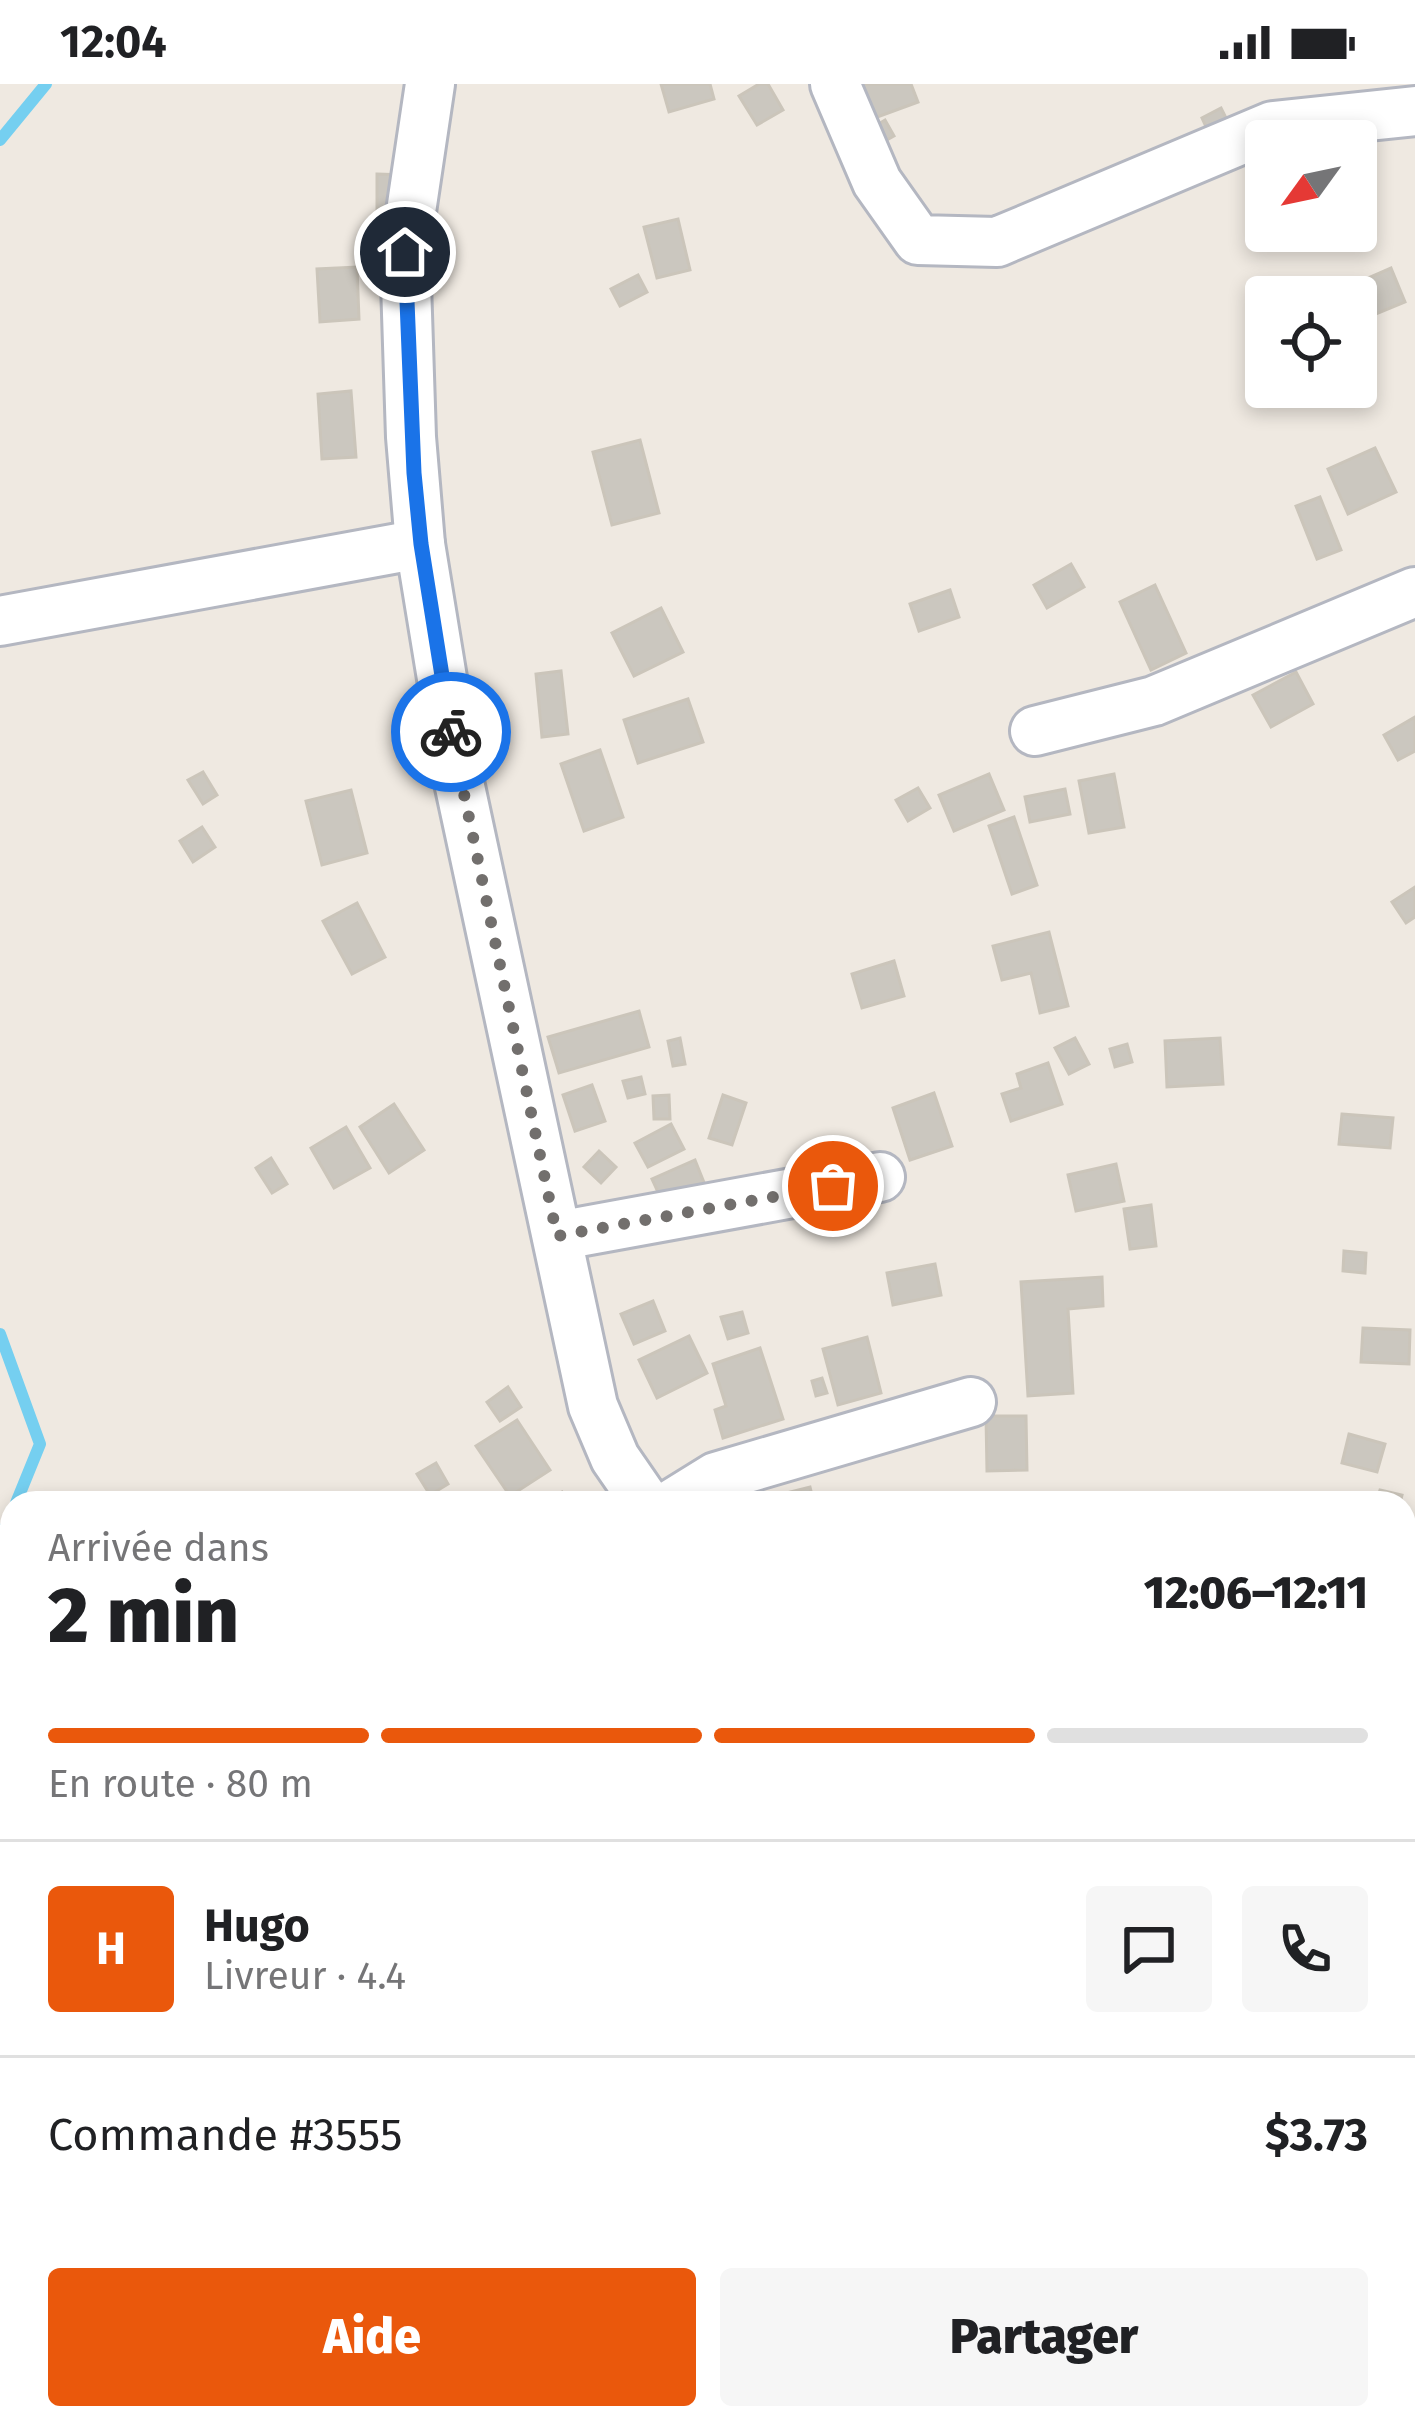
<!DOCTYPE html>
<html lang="fr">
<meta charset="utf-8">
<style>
body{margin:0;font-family:"Fira Sans",sans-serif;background:#f6f6f6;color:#202124;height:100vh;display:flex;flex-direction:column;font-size:45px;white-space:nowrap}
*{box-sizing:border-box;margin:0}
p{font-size:39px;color:#757577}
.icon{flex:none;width:66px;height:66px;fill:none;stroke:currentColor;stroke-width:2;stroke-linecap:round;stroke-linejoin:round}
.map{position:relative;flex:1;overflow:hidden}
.sheet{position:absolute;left:0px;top:1407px;width:1416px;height:939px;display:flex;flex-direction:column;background:#fff;border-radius:36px 36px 0 0;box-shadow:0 6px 18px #0003}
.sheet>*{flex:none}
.needle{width:78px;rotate:237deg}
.buttons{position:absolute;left:1245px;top:36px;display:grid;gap:24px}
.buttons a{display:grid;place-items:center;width:132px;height:132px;border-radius:12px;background:#fff;box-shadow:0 6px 18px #0003;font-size:60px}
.pin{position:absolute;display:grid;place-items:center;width:102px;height:102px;color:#fff;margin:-51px;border:6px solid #fff;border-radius:50%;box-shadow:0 3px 12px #0007}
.courier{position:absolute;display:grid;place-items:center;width:120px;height:120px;margin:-60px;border:9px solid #1a73e8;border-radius:50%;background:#fff;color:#222;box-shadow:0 3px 15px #0007}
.head em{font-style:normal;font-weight:800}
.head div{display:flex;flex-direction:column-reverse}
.head{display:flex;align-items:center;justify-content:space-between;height:204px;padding:0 48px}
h1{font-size:78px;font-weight:800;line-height:90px}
.bar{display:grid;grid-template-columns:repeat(4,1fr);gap:18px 12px;align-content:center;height:144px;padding:0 48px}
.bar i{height:15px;border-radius:9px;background:#e0e0e0}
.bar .active{background:#ea580c}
.bar p{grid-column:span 4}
.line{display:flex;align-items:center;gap:30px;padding:0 48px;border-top:3px solid #e0e0e0}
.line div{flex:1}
.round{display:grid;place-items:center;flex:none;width:126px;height:126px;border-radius:12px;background:#f6f6f6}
.primary-button{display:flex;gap:24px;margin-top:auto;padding:24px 48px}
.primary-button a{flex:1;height:138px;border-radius:12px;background:#ea580c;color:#fff;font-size:48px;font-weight:800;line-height:138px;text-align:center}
.primary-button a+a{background:#f6f6f6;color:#202124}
.status{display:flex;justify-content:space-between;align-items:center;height:84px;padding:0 60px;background:#fff;direction:ltr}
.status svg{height:33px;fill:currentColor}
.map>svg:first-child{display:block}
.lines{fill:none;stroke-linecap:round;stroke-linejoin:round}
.stream{stroke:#75cff0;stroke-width:12}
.building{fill:#cbc7bf;stroke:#cbc5ba;stroke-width:3}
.minor-casing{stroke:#b4b7c1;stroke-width:54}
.minor{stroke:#fff;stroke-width:48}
.done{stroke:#726f6d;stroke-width:12;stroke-dasharray:0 21.6}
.route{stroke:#1a73e8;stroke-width:15}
</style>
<div class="status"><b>12:04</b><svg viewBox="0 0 49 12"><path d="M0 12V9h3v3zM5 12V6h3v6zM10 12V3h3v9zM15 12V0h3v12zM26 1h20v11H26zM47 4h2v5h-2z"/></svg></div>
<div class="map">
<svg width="1415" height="2344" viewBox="0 0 1415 2344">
<rect width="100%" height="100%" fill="#efe9e1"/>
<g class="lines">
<!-- stream -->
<g class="stream">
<polyline points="0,56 46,0"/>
<polyline points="0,1250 40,1360 16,1419"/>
<polyline points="0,1457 12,1428"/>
<polyline points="0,1497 12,1511"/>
<polyline points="435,2344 439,2334"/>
</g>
</g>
<!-- building -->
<g class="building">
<polygon points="661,0 710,0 714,15 669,28"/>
<polygon points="759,0 768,0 783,26 757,41 739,12"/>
<polygon points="858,0 911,0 918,18 869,36"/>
<polygon points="1221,24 1232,46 1212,56 1202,34"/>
<polygon points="885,36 894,52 876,62 867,47"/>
<polygon points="377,90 405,91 406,130 377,130"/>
<polygon points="678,135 690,186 657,194 644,143"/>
<polygon points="357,183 359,235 320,238 317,185"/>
<polygon points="1391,184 1405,218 1366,234 1352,201"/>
<polygon points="638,191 647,208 620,222 611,205"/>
<polygon points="351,307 356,373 322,375 318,310"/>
<polygon points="640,356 659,429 612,441 593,368"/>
<polygon points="1375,364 1396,408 1348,430 1328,385"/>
<polygon points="1320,413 1341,466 1317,475 1296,422"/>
<polygon points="1071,480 1084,503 1047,524 1034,501"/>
<polygon points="1155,501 1186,569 1151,586 1120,518"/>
<polygon points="950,506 959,533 919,547 910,520"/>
<polygon points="661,524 683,568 634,592 612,549"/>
<polygon points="561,587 568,650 542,653 536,590"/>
<polygon points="1296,588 1313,620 1271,643 1253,611"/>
<polygon points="688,615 703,658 638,679 624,636"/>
<polygon points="1415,633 1415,667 1398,676 1384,651"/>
<polygon points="600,666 623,733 584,747 561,680"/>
<polygon points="203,688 217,711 203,720 188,696"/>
<polygon points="989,690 1004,726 954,747 939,711"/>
<polygon points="1114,690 1124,743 1089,749 1079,697"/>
<polygon points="918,704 930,724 908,737 896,716"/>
<polygon points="1065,705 1070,730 1030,738 1025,713"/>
<polygon points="351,706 367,769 322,781 306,717"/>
<polygon points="1014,733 1037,801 1012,810 989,742"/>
<polygon points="202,743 215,763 193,778 180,757"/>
<polygon points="1415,803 1415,833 1406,839 1392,818"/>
<polygon points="357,819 385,873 352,890 323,837"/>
<polygon points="1049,848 1068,922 1040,929 1031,889 1002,896 993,862"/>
<polygon points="894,877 904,912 862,924 852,890"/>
<polygon points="639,927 649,963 559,989 548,953"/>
<polygon points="680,954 685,980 673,982 668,957"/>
<polygon points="1075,954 1089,980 1069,990 1055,964"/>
<polygon points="1220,954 1223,1000 1167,1003 1165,957"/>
<polygon points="1127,960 1132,978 1115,983 1110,965"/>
<polygon points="1048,979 1062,1020 1011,1037 1002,1010 1021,1004 1017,990"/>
<polygon points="641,993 645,1010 628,1014 623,997"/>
<polygon points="592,1001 605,1037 575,1047 563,1011"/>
<polygon points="934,1009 952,1062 910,1076 893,1024"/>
<polygon points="669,1011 670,1035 654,1035 653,1012"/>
<polygon points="723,1011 746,1019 732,1061 709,1054"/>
<polygon points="394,1020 424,1066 389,1089 360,1043"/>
<polygon points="1342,1030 1393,1034 1390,1064 1339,1060"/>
<polygon points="671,1040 684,1065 648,1083 635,1059"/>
<polygon points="346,1043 370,1084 334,1104 311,1064"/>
<polygon points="599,1067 616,1083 601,1099 584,1083"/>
<polygon points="271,1074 287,1100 272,1109 256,1084"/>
<polygon points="695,1076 705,1101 663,1119 652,1095"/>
<polygon points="1116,1080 1124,1117 1076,1127 1068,1091"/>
<polygon points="1151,1121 1156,1162 1130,1165 1124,1125"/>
<polygon points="1344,1167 1366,1169 1365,1189 1343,1187"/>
<polygon points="935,1180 941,1211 893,1221 887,1189"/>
<polygon points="1102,1193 1103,1222 1068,1225 1073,1309 1028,1312 1021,1198"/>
<polygon points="653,1217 665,1247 634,1260 621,1230"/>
<polygon points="742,1228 748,1249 728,1255 721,1233"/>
<polygon points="1363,1244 1410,1246 1409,1280 1361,1278"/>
<polygon points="689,1252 707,1289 657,1314 639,1276"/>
<polygon points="867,1253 881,1309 838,1321 823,1265"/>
<polygon points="760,1264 783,1335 723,1354 715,1326 726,1322 713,1280"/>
<polygon points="822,1294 827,1309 816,1312 812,1297"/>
<polygon points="508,1303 521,1323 500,1337 487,1318"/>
<polygon points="986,1332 1026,1332 1027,1386 987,1387"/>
<polygon points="517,1336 550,1386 510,1412 476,1362"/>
<polygon points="1349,1350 1385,1360 1377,1388 1342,1379"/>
<polygon points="436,1379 448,1400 430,1411 417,1390"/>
<polygon points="810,1403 814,1419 776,1419 774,1412"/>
<polygon points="1380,1406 1402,1411 1400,1419 1376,1419"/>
<polygon points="562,1408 569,1419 543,1419"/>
<polygon points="1103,1411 1104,1419 1066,1419 1066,1415"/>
<polygon points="1046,1414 1047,1419 989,1419 989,1418"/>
<polygon points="12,1593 12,1648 0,1654 0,1599"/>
<polygon points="1410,1802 1415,1834 1404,1836 1404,1803"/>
<polygon points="1410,2183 1415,2190 1415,2211 1404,2219 1404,2187"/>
<polygon points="1259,2334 1294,2334 1293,2344 1258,2344"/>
</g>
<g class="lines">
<!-- minor casing -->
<g class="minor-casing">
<g id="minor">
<polyline points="430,0 405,168 411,353 420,460 459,698 593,1322 615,1374 646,1419"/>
<polyline points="835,0 877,98 918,156 997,158 1273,42 1415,27"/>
<polyline points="0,537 420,460"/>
<polyline points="1035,647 1154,617 1415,508"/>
<polyline points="557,1152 880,1093"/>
<polyline points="674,1419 716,1393 971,1318"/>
<polyline points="1404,1520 1415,1524"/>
<polyline points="0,1796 12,1792"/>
<polyline points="928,2334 930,2344"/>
</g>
</g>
<!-- minor -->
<use href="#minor" class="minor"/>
</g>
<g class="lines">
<!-- done -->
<polyline class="done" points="451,648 557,1152 833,1102"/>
<!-- route -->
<polyline class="route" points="405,168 414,389 421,460 451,648"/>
</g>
</svg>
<div class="buttons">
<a><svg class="needle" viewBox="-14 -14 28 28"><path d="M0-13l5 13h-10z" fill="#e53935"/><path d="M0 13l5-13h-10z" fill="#757577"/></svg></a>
<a><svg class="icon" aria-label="locate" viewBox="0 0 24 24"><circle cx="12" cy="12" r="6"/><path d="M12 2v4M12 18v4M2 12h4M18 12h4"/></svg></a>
</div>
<div class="pin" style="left:833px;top:1102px;background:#ea580c"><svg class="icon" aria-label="bag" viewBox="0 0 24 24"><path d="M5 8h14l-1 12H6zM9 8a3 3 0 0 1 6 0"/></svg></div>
<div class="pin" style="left:405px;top:168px;background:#1f2937"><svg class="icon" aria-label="home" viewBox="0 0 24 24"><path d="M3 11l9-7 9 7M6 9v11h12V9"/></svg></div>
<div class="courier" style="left:451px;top:648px"><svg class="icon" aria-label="bike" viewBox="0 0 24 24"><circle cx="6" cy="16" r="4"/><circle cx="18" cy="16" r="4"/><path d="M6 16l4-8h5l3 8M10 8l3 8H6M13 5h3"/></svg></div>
<section class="sheet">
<div class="head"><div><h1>2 min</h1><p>Arrivée dans</p></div><em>12:06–12:11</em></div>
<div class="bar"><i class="active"></i><i class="active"></i><i class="active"></i><i></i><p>En route · 80 m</p></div>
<div class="line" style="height:216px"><b class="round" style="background:#ea580c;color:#fff">H</b><div><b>Hugo</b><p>Livreur · 4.4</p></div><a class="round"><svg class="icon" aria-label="chat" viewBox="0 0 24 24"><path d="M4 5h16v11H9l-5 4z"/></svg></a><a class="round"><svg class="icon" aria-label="phone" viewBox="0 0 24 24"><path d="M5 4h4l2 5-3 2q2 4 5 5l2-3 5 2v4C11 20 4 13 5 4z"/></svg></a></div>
<div class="line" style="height:156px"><div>Commande #3555</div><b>$3.73</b></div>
<div class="primary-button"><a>Aide</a><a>Partager</a></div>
</section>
</div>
